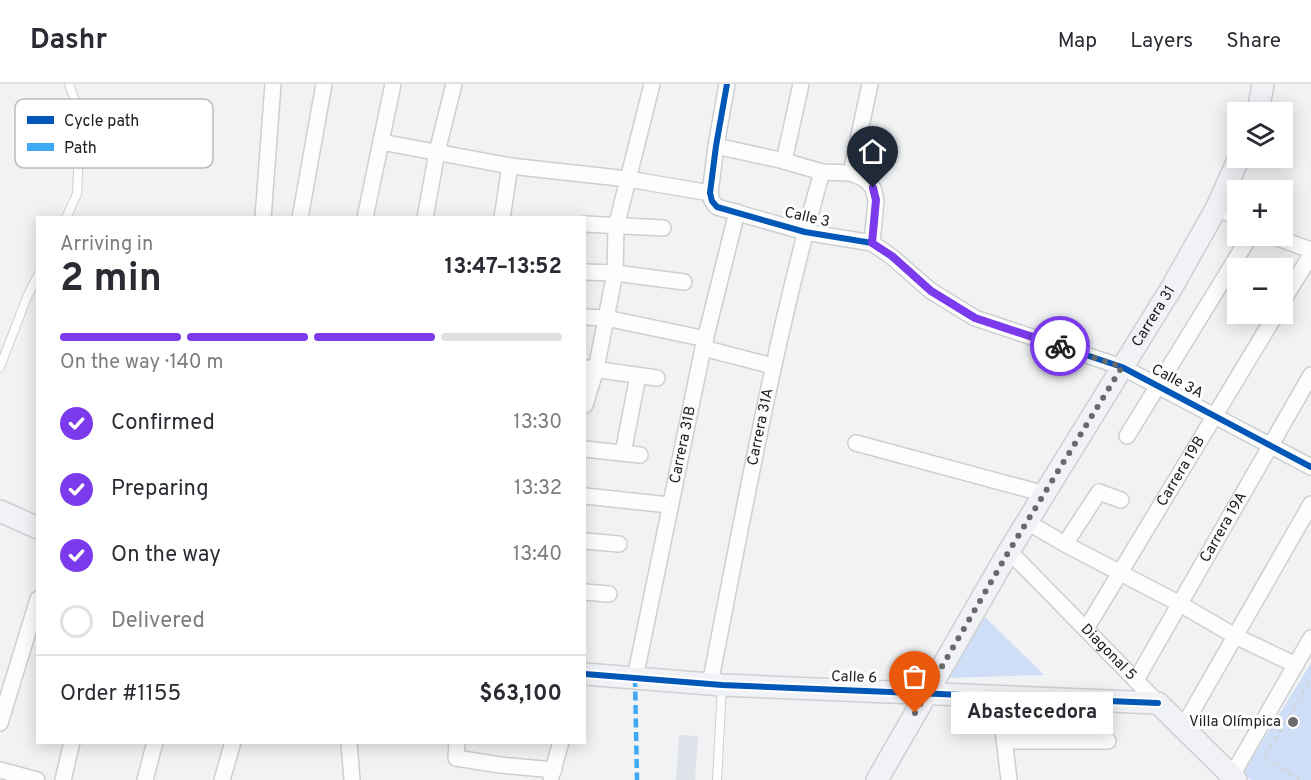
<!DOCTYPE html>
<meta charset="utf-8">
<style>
body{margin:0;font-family:Overpass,sans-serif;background:#f7f7f7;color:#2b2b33;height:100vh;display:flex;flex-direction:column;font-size:22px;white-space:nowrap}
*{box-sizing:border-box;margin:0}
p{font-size:20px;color:#7c7c81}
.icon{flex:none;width:33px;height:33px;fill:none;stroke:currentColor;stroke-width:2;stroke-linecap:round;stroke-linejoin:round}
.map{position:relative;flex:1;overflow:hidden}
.panel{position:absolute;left:36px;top:132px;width:550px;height:528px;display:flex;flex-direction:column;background:#fff;border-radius:0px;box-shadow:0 3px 15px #0003}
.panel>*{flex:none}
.controls{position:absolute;left:1227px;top:18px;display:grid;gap:12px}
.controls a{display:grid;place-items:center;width:66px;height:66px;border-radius:0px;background:#fff;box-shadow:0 3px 15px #0003;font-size:30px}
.pin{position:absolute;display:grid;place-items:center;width:51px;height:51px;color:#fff;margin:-62px -26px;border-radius:50% 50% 50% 0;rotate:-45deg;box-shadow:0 0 6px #0007}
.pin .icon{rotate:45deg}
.courier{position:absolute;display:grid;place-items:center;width:60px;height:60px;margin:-30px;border:4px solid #7c3aed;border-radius:50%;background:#fff;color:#222;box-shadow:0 2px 8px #0007}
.bubble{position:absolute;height:42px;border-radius:0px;background:#fff;box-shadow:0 3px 15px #0003;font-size:20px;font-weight:700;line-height:42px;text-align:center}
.headline em{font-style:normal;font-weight:700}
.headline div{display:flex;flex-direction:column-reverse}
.headline{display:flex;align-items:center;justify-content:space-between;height:102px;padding:0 24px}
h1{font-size:39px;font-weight:700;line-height:45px}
.bar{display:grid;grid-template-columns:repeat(4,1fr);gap:9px 6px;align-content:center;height:72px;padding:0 24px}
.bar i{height:8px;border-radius:4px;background:#e1e1e2}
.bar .active{background:#7c3aed}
.bar p{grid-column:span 4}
.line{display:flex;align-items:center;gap:15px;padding:0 24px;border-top:2px solid #e1e1e2}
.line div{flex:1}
ol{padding:0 24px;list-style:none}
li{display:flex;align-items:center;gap:18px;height:66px}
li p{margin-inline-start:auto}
li .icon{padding:6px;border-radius:50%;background:#7c3aed;color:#fff;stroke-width:4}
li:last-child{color:#7c7c81}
li i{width:33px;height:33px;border:3px solid #e1e1e2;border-radius:50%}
header{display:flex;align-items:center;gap:36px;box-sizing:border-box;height:84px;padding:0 30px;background:#fff;border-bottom:2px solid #e1e1e2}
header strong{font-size:28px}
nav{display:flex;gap:33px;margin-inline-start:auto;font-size:21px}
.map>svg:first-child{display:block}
.built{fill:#dfe3e9}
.green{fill:#cedef6}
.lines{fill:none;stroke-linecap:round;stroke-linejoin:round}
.lane-casing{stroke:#cecfd0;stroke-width:10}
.street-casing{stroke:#cecfd0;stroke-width:18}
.secondary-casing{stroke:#cecfd0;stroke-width:24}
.path{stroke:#d4d4d5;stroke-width:2;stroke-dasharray:4.5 4.5;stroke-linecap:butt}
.lane{stroke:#fdfdfd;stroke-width:8}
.street{stroke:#fdfdfd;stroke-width:15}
.secondary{stroke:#f0f2f6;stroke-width:21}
.quiet{stroke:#3fa9f5;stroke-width:4.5;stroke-dasharray:9 4.5;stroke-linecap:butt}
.cycleway-casing{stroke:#fff;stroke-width:10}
.cycleway{stroke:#0057b8;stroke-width:6}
.done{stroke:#696a6c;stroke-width:6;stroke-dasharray:0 10.8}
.route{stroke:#7c3aed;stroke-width:8}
.poi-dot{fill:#696a6c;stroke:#fff;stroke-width:2}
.labels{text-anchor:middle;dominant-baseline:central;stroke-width:6;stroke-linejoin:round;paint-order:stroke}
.street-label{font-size:15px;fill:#202122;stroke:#fff}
.poi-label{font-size:15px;fill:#202122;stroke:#fff;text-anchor:end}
.key{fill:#fff;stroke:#bcbcbd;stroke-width:1.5}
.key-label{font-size:16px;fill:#202122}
</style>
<header>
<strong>Dashr</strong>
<nav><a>Map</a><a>Layers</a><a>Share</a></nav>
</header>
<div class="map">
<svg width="1311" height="696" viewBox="0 0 1311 696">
<rect width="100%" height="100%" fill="#f0f2f4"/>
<!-- built -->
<polygon class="built" points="679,651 698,652 695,696 676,696"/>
<!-- green -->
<g class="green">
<polygon points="985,533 1044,591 946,594"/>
<polygon points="1311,579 1311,696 1251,696 1243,689"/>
</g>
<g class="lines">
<!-- lane casing -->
<g class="lane-casing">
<g id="lane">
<polyline points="66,134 77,110 79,65 75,17 69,0"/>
<polyline points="0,283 27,213 38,191"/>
<polyline points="717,696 722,602"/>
</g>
</g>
<!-- street casing -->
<g class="street-casing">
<g id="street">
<polyline points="727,0 716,62 710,109 712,117 717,123 805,148 872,159 892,173 931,207 975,234 1122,283 1311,383"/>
<polyline points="381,58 510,82 628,95 710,109"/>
<polyline points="716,62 784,77 822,88 851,89 865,95 873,104 876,116 872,159"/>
<polyline points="784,77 801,0"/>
<polyline points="851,89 870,0"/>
<polyline points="1217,123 1238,135"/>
<polyline points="263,134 273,0"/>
<polyline points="300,134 324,0"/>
<polyline points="365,134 393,0"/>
<polyline points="425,134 437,68 454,0"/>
<polyline points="502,134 510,82"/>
<polyline points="585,140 663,144"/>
<polyline points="1272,152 1311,166"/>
<polyline points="585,188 615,189 684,198"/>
<polyline points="1282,218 1311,171"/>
<polyline points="585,233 606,234 706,255"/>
<polyline points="703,264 773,282"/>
<polyline points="586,284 657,294"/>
<polyline points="585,321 596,285 615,189 616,143 652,0"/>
<polyline points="1127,352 1250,152"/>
<polyline points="856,359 1045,410"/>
<polyline points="585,365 640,371"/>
<polyline points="623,369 638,292"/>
<polyline points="585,412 669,421"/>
<polyline points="1027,438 1065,460 1180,520 1235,552 1296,581"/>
<polyline points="585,457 619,460"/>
<polyline points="1065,460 1099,408 1121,416"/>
<path id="s1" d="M1009,467L1158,619"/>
<polyline points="585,508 609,510"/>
<path id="s2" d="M1086,545L1276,230"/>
<path id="s3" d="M635,594L703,264L737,128"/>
<path id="s4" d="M1136,596L1311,291"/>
<path id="s5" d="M710,600C744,428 774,256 822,88"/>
<polyline points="999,612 1009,696"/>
<polyline points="0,639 38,515"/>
<polyline points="1183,643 1311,420"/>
<polyline points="1005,657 1108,657"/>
<polyline points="349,658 352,696"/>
<polyline points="457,658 456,674 500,681 554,686"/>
<polyline points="0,686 37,696"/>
<polyline points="551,693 561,658"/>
<polyline points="1231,693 1311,554"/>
<polyline points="63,696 72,658"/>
<polyline points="145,696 155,658"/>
<polyline points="222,696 233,658"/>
</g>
</g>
<!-- secondary casing -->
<g class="secondary-casing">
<g id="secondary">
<polyline points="1258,28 1263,0"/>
<polyline points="0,427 38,444"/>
<polyline points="585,590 722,601 1158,619 1236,696"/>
<path id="s6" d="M877,696L1009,467L1172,203L1217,123L1239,74"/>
</g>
</g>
<!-- path -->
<polyline class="path" points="1300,696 1264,674 1311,595"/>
<!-- lane -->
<use href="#lane" class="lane"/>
<!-- street -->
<use href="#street" class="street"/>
<!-- secondary -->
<use href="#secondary" class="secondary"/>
<!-- quiet -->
<polyline class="quiet" points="635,594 637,696"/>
<!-- cycleway casing -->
<g class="cycleway-casing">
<g id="cycleway">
<polyline points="727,0 716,62 710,109 712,117 717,123 805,148 872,159 892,173 931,207 975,234 1122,283 1311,383"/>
<polyline points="585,590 722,601 1158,619"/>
</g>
</g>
<!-- cycleway -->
<use href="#cycleway" class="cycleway"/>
</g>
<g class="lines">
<!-- done -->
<polyline class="done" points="915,629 1009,467 1122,283 1060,262"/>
<!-- route -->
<polyline class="route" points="873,104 876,116 872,159 892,172 931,207 975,234 1060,262"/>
</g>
<!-- markers -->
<circle class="poi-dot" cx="1293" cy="638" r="6"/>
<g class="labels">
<!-- street labels -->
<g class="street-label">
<text transform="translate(807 134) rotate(13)">Calle 3</text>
<text stroke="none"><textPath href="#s6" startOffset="540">Carrera 31</textPath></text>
<text transform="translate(1177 298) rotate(28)">Calle 3A</text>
<text stroke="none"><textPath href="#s5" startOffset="262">Carrera 31A</textPath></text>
<text stroke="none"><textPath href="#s3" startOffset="238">Carrera 31B</textPath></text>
<text stroke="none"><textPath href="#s2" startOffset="184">Carrera 19B</textPath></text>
<text stroke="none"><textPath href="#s4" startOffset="176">Carrera 19A</textPath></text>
<text stroke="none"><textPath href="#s1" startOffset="142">Diagonal 5</textPath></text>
<text transform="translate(854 594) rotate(2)">Calle 6</text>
</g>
<!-- poi labels -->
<g class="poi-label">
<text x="1281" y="638">Villa Olímpica</text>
</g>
</g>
<!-- legend -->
<rect x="15" y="15" width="198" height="69" rx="9" class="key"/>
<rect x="27" y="32" width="27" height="8" fill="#0057b8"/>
<rect x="27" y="59" width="27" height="8" fill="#3fa9f5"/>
<g class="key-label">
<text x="64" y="42">Cycle path</text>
<text x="64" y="69">Path</text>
</g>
</svg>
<div class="controls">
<a><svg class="icon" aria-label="layers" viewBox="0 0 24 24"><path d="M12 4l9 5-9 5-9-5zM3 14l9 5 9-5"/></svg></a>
<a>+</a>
<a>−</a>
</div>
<div class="pin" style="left:915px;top:629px;background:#ea580c"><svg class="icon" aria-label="bag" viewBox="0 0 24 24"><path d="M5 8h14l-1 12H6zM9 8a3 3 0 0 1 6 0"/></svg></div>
<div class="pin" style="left:873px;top:104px;background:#1f2937"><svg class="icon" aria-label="home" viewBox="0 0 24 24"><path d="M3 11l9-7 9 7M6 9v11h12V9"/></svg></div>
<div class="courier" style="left:1060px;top:262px"><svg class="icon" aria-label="bike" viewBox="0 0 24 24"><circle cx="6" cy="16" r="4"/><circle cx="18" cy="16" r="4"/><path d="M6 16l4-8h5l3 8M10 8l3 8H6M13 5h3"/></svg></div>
<div class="bubble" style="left:951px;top:608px;width:162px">Abastecedora</div>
<section class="panel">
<div class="headline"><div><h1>2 min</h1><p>Arriving in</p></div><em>13:47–13:52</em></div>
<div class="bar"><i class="active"></i><i class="active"></i><i class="active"></i><i></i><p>On the way · 140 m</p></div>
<ol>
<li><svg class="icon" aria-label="check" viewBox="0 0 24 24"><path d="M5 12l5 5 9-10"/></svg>Confirmed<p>13:30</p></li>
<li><svg class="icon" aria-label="check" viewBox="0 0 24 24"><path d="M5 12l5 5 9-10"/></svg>Preparing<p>13:32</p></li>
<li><svg class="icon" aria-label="check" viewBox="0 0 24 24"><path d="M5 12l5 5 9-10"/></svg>On the way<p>13:40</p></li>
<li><i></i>Delivered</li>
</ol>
<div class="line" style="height:78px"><div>Order #1155</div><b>$63,100</b></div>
</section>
</div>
